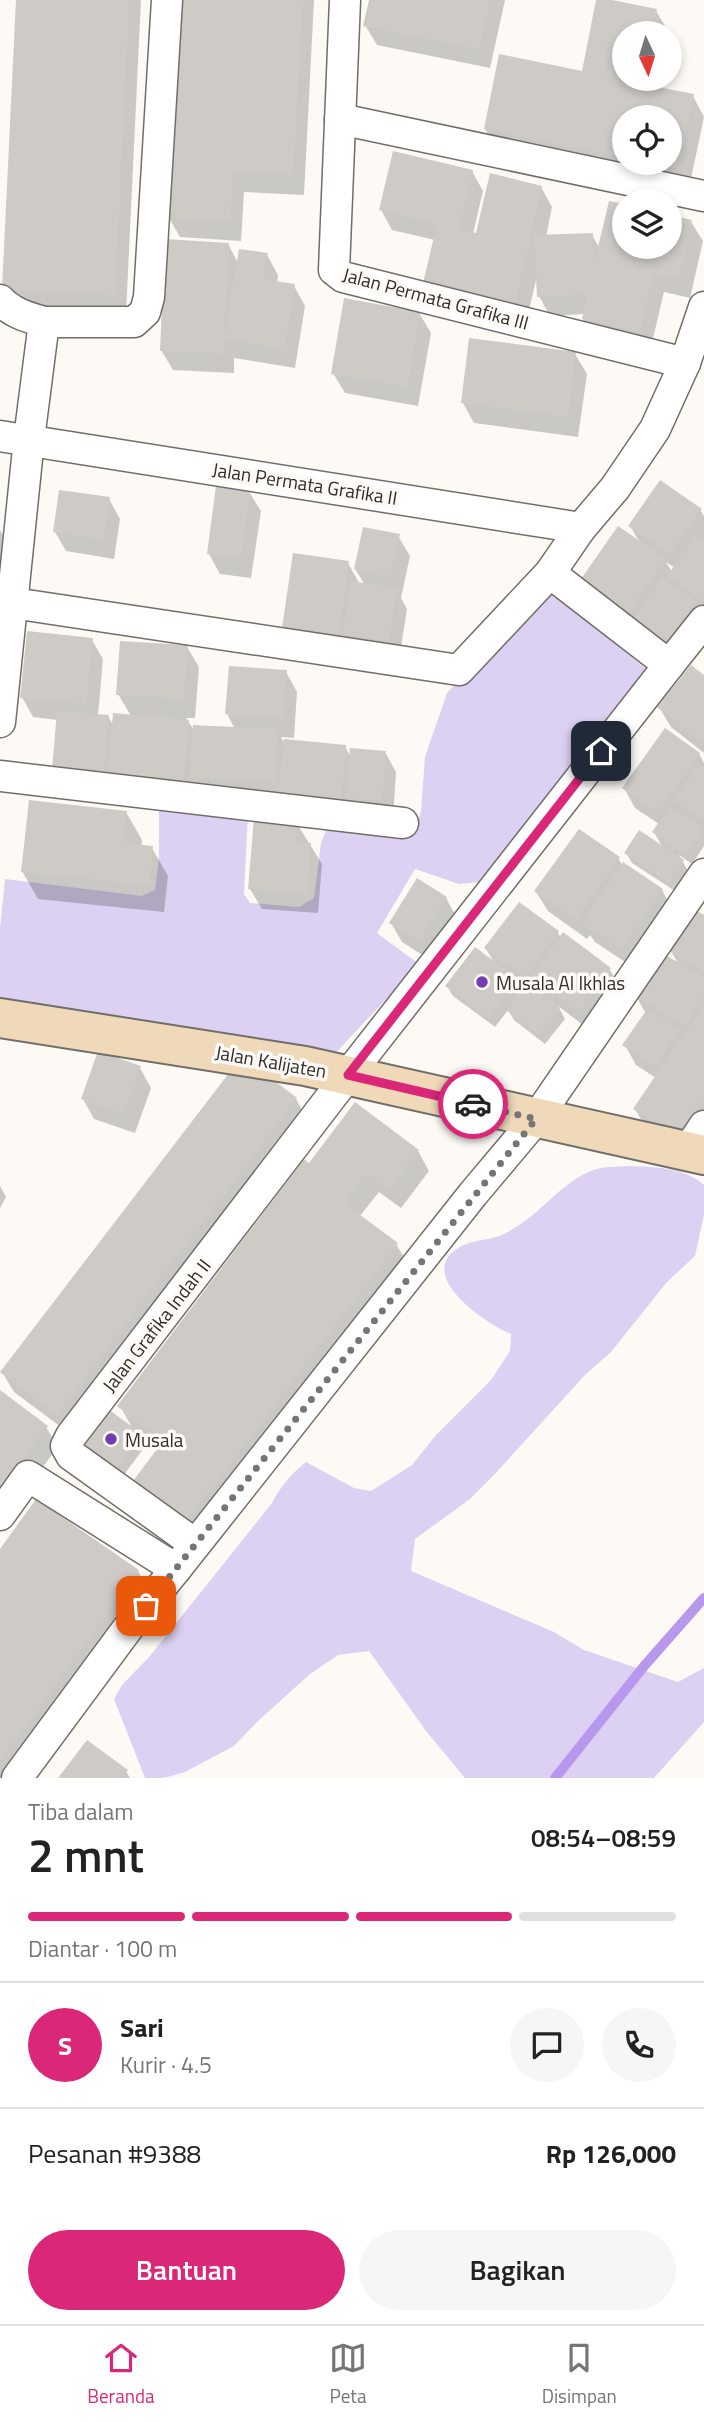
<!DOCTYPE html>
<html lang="id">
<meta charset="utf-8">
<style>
body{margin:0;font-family:"Titillium Web",sans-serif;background:#f6f6f6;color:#222;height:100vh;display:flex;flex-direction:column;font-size:26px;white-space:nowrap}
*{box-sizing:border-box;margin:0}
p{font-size:23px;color:#767676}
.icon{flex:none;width:38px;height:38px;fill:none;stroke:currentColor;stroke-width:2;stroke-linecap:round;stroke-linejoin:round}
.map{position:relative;height:1778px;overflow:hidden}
.sheet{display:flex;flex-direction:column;background:#fff;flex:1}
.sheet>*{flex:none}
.needle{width:46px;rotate:176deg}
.fabs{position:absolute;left:612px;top:21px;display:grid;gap:14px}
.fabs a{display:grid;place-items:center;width:70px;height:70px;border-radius:50%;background:#fff;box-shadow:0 4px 10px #0003;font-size:35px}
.pin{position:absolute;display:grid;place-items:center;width:60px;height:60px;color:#fff;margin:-30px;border-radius:14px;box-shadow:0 4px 10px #0006}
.courier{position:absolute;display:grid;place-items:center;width:70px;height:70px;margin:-35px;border:5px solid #db2777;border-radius:50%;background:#fff;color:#222;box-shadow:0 2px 9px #0007}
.overview em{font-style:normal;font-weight:600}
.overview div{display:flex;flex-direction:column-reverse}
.overview{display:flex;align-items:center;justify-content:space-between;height:119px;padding:0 28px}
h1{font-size:46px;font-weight:600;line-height:52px}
.bar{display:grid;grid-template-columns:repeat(4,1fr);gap:10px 7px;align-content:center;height:84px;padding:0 28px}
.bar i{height:9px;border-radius:5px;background:#e0e0e0}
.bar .on{background:#db2777}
.bar p{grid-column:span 4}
.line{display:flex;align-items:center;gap:18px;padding:0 28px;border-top:2px solid #e0e0e0}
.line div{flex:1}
.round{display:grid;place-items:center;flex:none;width:74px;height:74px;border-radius:37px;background:#f6f6f6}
.cta{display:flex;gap:14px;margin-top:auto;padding:14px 28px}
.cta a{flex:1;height:80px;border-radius:42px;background:#db2777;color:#fff;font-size:28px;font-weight:600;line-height:80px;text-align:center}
.cta a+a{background:#f6f6f6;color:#222}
.tab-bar{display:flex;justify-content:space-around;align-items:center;height:98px;border-top:2px solid #e0e0e0;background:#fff;font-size:19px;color:#767676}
.tab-bar a{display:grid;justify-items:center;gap:4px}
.tab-bar .on{color:#db2777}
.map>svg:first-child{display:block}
.green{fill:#dcd1f2}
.shadow{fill:#0003;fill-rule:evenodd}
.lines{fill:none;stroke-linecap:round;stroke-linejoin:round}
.stream{stroke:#b898ed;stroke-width:10}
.building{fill:#cecbc7}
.street-casing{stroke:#716e6a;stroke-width:33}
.secondary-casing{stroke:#716e6a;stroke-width:42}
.street{stroke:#fff;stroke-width:30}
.secondary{stroke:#efd9b9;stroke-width:38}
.done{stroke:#777573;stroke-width:7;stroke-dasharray:0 12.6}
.route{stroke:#db2777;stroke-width:9}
.poi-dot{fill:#723db3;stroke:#fdfaf6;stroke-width:2.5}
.labels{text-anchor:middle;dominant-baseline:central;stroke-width:7;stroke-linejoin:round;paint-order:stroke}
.street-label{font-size:19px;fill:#2f2e2c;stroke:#fdfaf6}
.poi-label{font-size:19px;fill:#2f2e2c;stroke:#fdfaf6;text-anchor:start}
</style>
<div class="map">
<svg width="704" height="1778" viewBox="0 0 704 1778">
<rect width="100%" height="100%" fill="#fdfaf6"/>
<!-- green -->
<g class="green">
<polygon points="548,588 647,670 480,882 459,884 415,869 377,933 419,964 330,1059 0,1004 0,929 5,879 142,896 155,890 159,856 159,800 248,813 244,894 250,903 299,907 314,898 321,843 330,820 416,828 421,811 425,757 447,693"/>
<path d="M628,1166C653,1167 684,1167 704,1185V1215L695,1256L667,1282L611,1352L585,1375L493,1476L470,1499L415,1539L411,1571L554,1632L584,1650L678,1682L704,1668V1722L654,1778H465L426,1731L369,1651L338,1655L310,1674L257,1722L234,1746L185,1772L164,1778H145L114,1699L122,1685L150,1656L272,1503C281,1486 291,1474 306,1462L354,1488L371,1491L412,1465L436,1435L491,1380L510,1351L511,1334C488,1325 419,1279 454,1251C467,1240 484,1241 499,1236C506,1234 512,1229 518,1226C543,1210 563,1182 591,1171C601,1166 617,1167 628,1166Z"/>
</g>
<!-- shadow -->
<g class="shadow">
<polygon points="18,0 141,0 126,314 15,309 4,289"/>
<polygon points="181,0 314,0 304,195 244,192 241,241 180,237 169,218"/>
<polygon points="370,0 505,0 490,68 377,45 365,25"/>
<path d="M598,0L656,11L668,31L667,33H625V79H658L656,88L693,96L704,117L689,188L497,149L485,129L583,73ZM625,117H670V163H625Z"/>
<polygon points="472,171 483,191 473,234 477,235 541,187 552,207 546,237 592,235 600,249 670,247 691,222 703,241 690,298 664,292 650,351 595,339 583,319 584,314 550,316 539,296 537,276 526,323 436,303 435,240 392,230 381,210"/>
<polygon points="228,244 238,263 267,255 278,275 277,283 294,286 305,306 295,368 234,358 234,373 173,370 161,350"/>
<polygon points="419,313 431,333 418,406 345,393 333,373"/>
<polygon points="575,354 587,374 578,437 474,423 463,403"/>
<polygon points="249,492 261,511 251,578 220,574 209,554"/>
<polygon points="109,499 120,519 114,559 66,551 55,532"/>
<path d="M700,510L704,516V612L679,661L593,602L640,543L630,526ZM666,562L675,568L672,572Z"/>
<polygon points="0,530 6,540 0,603"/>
<polygon points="398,536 410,556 401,598 407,609 399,660 295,648 284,628 348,563 359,583 365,585 355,569"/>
<polygon points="92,640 103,659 98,716 108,716 113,725 131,716 118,694 187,647 199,667 195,718 186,718 195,732 235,729 227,714 286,672 297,692 294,738 281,737 283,741 345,747 351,757 385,752 396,772 393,820 120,797 58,720 33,717 22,697"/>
<polygon points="704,677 704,753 671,727 659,707"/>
<polygon points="699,754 704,763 704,846 692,864 679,855 688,871 675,891 632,863 626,853 663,848 654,832 659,824 635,808 624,788"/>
<polygon points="126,812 142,840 141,847 152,848 168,876 164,912 38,899 22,871"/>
<polygon points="296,822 322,864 318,913 262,909 250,889"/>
<polygon points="618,858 622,865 662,890 673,910 634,968 595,942 590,935 587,939 548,911 536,892"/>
<polygon points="446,898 457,918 430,960 402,942 391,923"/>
<polygon points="704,918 704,1150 651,1137 635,1109 656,1078 636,1065 625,1045 646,1014 636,996 679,965 671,951"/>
<polygon points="557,932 561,938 610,970 621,989 591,1031 558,1006 565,1019 545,1044 514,1020 508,1010 495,1027 453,996 447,986 495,964 486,949"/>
<polygon points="140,1068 151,1088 135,1133 94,1119 83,1099"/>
<polygon points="296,1099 307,1119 69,1433 14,1392 2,1372"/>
<polygon points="418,1151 429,1171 401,1208 379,1192 359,1217 396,1244 408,1264 195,1543 160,1448 138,1431 146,1445 121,1479 89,1454 134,1431 120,1406 309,1165"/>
<polygon points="0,1186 6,1197 0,1208"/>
<polygon points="0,1393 46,1427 58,1447 0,1523"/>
<polygon points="0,1552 138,1571 149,1591 13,1778 0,1778"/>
<polygon points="126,1771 130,1778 60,1778"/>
</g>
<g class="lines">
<!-- stream -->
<polyline class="stream" points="555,1778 645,1665 704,1598"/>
</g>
<!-- building -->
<g class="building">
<polygon points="16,0 129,0 115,295 2,289"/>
<polygon points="179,0 303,0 293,175 233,172 230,222 167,218"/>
<polygon points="369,0 490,0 479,49 363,26"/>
<polygon points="596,0 612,0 657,9 652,33 625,33 625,79 643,79 642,84 694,94 678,169 654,164 670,163 670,117 625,117 625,158 484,129 499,54 582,71"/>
<polygon points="393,151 473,170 459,228 476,233 490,173 542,186 515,304 423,283 437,224 379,210"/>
<polygon points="609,201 625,204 625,247 670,247 670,215 692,220 679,279 653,273 640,332 582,319 587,294 537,297 534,235 593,233 594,264"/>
<polygon points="165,239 229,243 223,354 160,351"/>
<polygon points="239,249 268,253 263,279 295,284 284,349 224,339"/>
<polygon points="344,298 420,312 408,387 331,374"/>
<polygon points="469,338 576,352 568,417 461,403"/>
<polygon points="660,480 702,509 670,554 628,526"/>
<polygon points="216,486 250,490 241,559 207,554"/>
<polygon points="59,490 110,497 104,540 53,532"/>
<polygon points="618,526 666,559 627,615 579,582"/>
<polygon points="363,527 400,534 390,577 354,569"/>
<polygon points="695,536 704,543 704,602 667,576"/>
<polygon points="293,553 349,561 339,636 282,628"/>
<polygon points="662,578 696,601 667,643 633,619"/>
<polygon points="351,581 397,588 389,641 343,635"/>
<polygon points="27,631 93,638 86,704 20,698"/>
<polygon points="120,641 188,645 184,699 116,695"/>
<polygon points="691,665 704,675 704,744 657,707"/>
<polygon points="229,666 287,670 283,719 225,714"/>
<polygon points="57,711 109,715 104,774 52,770"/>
<polygon points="113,713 189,720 183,784 107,778"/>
<polygon points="193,725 278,729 275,782 190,778"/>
<polygon points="665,728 700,753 658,813 622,788"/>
<polygon points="284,739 346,745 341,802 278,796"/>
<polygon points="350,748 386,751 382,801 346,798"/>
<polygon points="699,764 704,767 704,821 674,801"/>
<polygon points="29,800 127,811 124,843 153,846 149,885 21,872"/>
<polygon points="670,806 704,829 686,855 652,832"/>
<polygon points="254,817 297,820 296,841 311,843 308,894 248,889"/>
<polygon points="579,829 620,857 576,920 534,891"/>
<polygon points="639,830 684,860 669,883 624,853"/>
<polygon points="623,862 663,889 622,949 581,923"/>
<polygon points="417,878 447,897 419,941 389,923"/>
<polygon points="519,902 559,931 524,978 484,948"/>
<polygon points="695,910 704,915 704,972 669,951"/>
<polygon points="563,932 611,968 579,1012 531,977"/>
<polygon points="475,947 518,979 489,1018 445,986"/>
<polygon points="660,952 704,977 704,995 686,1026 634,996"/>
<polygon points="527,983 560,1008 539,1035 506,1010"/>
<polygon points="704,1004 704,1099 677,1138 633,1109"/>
<polygon points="648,1008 680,1030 655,1067 622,1045"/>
<polygon points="98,1051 141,1066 124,1114 81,1099"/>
<polygon points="242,1056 297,1098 57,1414 0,1372"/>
<polygon points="355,1102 419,1150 389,1189 367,1173 344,1203 398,1243 183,1525 130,1485 163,1441 117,1406 304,1159 309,1163"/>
<polygon points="0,1390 48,1426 0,1489"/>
<polygon points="108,1409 142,1434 115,1470 81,1444"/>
<polygon points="36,1499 139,1570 0,1761 0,1549"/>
<polygon points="87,1740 128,1770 121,1778 58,1778"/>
</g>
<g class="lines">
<!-- street casing -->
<g class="street-casing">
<g id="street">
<polyline points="345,0 334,270 343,277 685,363"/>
<polyline points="340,119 704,196"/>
<path d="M0,300C12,313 27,317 44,322"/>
<polyline points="0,436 581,528"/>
<polyline points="0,601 459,670 550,573 581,528 615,488 655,429 685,363 704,307"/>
<polyline points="669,665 704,621"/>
<polyline points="0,722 29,439 44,322 134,322 145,312 149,297 167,0"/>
<polyline points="0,776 403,823"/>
<polyline points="687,1152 704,1126"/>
<polyline points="0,1515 28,1476 176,1569 131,1624 17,1778"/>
<polyline points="195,1544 71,1455 66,1446 71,1436 348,1075 669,665 550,573"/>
<polyline points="176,1569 473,1194 536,1119 704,874"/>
</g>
</g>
<!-- secondary casing -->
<g class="secondary-casing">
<polyline id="secondary" points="0,1018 305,1066 704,1155"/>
</g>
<!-- street -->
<use href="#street" class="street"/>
<!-- secondary -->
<use href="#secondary" class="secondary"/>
</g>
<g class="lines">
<!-- done -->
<polyline class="done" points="146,1606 536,1119 473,1104"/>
<!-- route -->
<polyline class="route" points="473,1104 348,1075 601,751"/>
</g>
<!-- markers -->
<g class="poi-dot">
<circle cx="482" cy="982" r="7"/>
<circle cx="111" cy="1439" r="7"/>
</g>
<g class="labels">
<!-- street labels -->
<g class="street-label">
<text transform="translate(436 298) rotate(15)">Jalan Permata Grafika III</text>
<text transform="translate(305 483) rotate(9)">Jalan Permata Grafika II</text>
<text transform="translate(271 1061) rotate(10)">Jalan Kalijaten</text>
<text transform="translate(156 1325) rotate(-52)">Jalan Grafika Indah II</text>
</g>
<!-- poi labels -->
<g class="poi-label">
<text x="496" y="982">Musala Al Ikhlas</text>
<text x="125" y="1439">Musala</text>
</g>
</g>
</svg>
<div class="fabs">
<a><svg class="needle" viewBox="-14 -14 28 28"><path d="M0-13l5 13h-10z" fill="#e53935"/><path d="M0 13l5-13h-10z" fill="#767676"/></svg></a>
<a><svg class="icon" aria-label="locate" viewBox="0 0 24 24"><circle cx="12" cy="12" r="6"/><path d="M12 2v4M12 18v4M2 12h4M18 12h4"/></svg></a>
<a><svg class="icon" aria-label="layers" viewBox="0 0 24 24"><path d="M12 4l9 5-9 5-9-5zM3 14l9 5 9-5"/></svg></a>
</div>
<div class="pin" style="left:146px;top:1606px;background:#ea580c"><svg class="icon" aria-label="bag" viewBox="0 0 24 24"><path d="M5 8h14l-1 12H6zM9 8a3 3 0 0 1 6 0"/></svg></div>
<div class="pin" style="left:601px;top:751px;background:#1f2937"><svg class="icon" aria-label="home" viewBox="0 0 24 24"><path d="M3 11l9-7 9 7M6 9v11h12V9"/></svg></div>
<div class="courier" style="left:473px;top:1104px"><svg class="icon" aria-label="car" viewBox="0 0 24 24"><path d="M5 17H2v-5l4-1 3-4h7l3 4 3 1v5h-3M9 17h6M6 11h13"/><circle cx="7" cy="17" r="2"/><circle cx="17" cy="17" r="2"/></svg></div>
</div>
<section class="sheet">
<div class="overview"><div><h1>2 mnt</h1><p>Tiba dalam</p></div><em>08:54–08:59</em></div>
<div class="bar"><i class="on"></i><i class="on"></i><i class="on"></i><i></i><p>Diantar · 100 m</p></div>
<div class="line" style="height:126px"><b class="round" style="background:#db2777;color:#fff">S</b><div><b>Sari</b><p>Kurir · 4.5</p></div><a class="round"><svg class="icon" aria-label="chat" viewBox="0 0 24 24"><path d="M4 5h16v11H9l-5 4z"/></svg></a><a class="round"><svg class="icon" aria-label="phone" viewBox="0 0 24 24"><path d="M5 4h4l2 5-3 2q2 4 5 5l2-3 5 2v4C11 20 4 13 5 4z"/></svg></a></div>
<div class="line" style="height:91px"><div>Pesanan #9388</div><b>Rp 126,000</b></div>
<div class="cta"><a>Bantuan</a><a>Bagikan</a></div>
</section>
<nav class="tab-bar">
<a class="on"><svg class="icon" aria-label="home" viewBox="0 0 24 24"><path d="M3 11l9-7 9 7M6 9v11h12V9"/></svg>Beranda</a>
<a><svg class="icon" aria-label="map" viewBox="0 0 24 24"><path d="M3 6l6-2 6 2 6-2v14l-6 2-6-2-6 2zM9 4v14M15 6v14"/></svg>Peta</a>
<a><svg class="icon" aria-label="saved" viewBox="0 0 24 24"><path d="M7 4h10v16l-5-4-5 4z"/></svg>Disimpan</a>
</nav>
